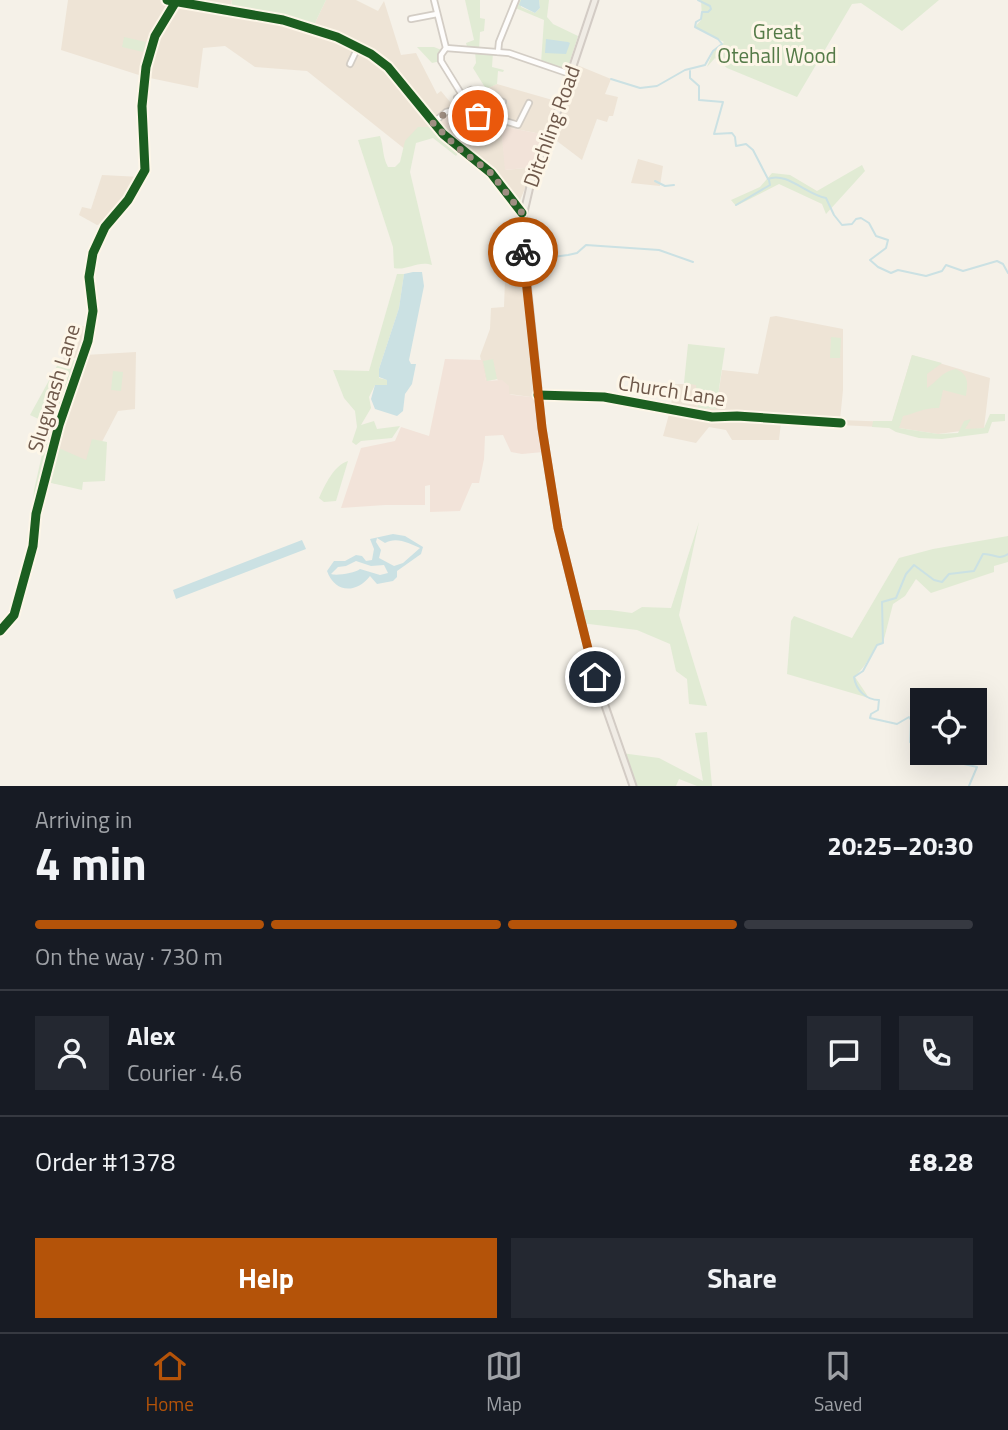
<!DOCTYPE html>
<meta charset="utf-8">
<style>
body{margin:0;font-family:"Titillium Web",sans-serif;background:#242831;color:#f1f3f6;height:100vh;display:flex;flex-direction:column;font-size:26px;white-space:nowrap}
*{box-sizing:border-box;margin:0}
p{font-size:23px;color:#9ea1a6}
.icon{flex:none;width:38px;height:38px;fill:none;stroke:currentColor;stroke-width:2;stroke-linecap:round;stroke-linejoin:round}
.map{position:relative;height:786px;overflow:hidden}
.panel{display:flex;flex-direction:column;background:#171b24;flex:1}
.panel>*{flex:none}
.fabs{position:absolute;left:910px;top:688px;display:grid;gap:14px}
.fabs a{display:grid;place-items:center;width:77px;height:77px;border-radius:0px;background:#171b24;box-shadow:0 7px 28px #0002;font-size:35px}
.pin{position:absolute;display:grid;place-items:center;width:60px;height:60px;color:#fff;margin:-30px;border:4px solid #fff;border-radius:50%;box-shadow:0 2px 7px #0007}
.courier{position:absolute;display:grid;place-items:center;width:70px;height:70px;margin:-35px;border:5px solid #b45309;border-radius:50%;background:#fff;color:#222;box-shadow:0 2px 9px #0007}
.headline em{font-style:normal;font-weight:700}
.headline div{display:flex;flex-direction:column-reverse}
.headline{display:flex;align-items:center;justify-content:space-between;height:119px;padding:0 35px}
h1{font-size:46px;font-weight:700;line-height:52px}
.bar{display:grid;grid-template-columns:repeat(4,1fr);gap:10px 7px;align-content:center;height:84px;padding:0 35px}
.bar i{height:9px;border-radius:5px;background:#363941}
.bar .selected{background:#b45309}
.bar p{grid-column:span 4}
.line{display:flex;align-items:center;gap:18px;padding:0 35px;border-top:2px solid #363941}
.line div{flex:1}
.round{display:grid;place-items:center;flex:none;width:74px;height:74px;border-radius:0px;background:#242831}
.action{display:flex;gap:14px;margin-top:auto;padding:14px 35px}
.action a{flex:1;height:80px;border-radius:0px;background:#b45309;color:#fff;font-size:28px;font-weight:700;line-height:80px;text-align:center}
.action a+a{background:#242831;color:#f1f3f6}
.dock{display:flex;justify-content:space-around;align-items:center;height:98px;border-top:2px solid #363941;background:#171b24;font-size:19px;color:#9ea1a6}
.dock a{display:grid;justify-items:center;gap:4px}
.dock .selected{color:#b45309}
.map>svg:first-child{display:block}
.residential{fill:#eee4d6}
.commercial{fill:#f2e3d9}
.green{fill:#e1ebd4}
.water{fill:#cbe1e3;fill-rule:evenodd}
.lines{fill:none;stroke-linecap:round;stroke-linejoin:round}
.stream{stroke:#cbe1e3;stroke-width:2}
.minor-casing{stroke:#d3cdc5;stroke-width:8}
.major-casing{stroke:#d3ccc5;stroke-width:9}
.minor{stroke:#fefdfc;stroke-width:4.5}
.major{stroke:#f0ece5;stroke-width:5}
.cycleway-casing{stroke:#fdf6e8;stroke-width:13}
.cycleway{stroke:#1b5e20;stroke-width:9}
.done{stroke:#9e8e82;stroke-width:7;stroke-dasharray:0 12.6}
.route{stroke:#b45309;stroke-width:9}
.labels{text-anchor:middle;dominant-baseline:central;stroke-width:6;stroke-linejoin:round;paint-order:stroke}
.park-label{font-size:21px;fill:#547a47;stroke:#fdf6e8}
.street-label{font-size:21px;fill:#6f594b;stroke:#fdf6e8}
</style>
<div class="map">
<svg width="1008" height="786" viewBox="0 0 1008 786">
<rect width="100%" height="100%" fill="#f5f1e8"/>
<!-- residential -->
<g class="residential">
<polygon points="68,0 232,0 230,10 313,27 326,0 356,0 378,11 384,1 401,55 416,53 437,94 441,91 455,108 471,95 497,84 556,101 546,135 501,126 506,170 534,167 518,205 494,171 458,145 481,121 448,113 406,150 307,71 255,67 225,46 203,48 198,88 145,77 61,50"/>
<polygon points="577,65 611,79 605,94 618,97 613,116 609,116 607,122 597,119 582,160 553,138"/>
<polygon points="638,159 663,166 660,186 631,183"/>
<polygon points="102,175 141,177 133,191 104,223 97,225 79,215 82,207 91,209"/>
<polygon points="505,280 522,280 538,395 531,397 509,394 497,379 486,381 480,356 490,329 491,308 504,307"/>
<polygon points="776,316 843,329 843,390 840,420 892,422 912,355 990,378 984,428 938,434 899,428 781,422 779,440 732,440 726,430 709,427 696,443 663,436 671,407 673,384 697,384 698,411 705,414 707,408 716,409 722,370 758,374 770,317"/>
<polygon points="89,326 80,357 63,360 69,327"/>
<polygon points="136,352 135,409 118,411 78,488 47,482 68,403 83,366 85,355"/>
</g>
<!-- commercial -->
<g class="commercial">
<polygon points="458,111 460,114 481,121 458,145 437,124 448,113"/>
<polygon points="501,126 546,135 534,167 505,170"/>
<polygon points="445,359 482,360 486,381 502,380 509,386 509,394 513,395 531,397 538,395 543,452 522,454 511,452 503,435 485,436 484,459 479,483 472,483 460,511 430,512 430,485 425,486 425,505 385,505 341,508 361,448 395,441 401,427 429,436"/>
</g>
<!-- green -->
<g class="green">
<polygon points="232,0 326,0 314,25 257,11 231,8"/>
<polygon points="465,0 480,0 480,18 485,19 484,31 480,32 479,51 493,52 492,67 504,70 503,72 498,71 497,84 486,89 473,68 476,63 475,51 468,50 466,43 474,40"/>
<polygon points="516,0 521,0 521,7 535,13 540,8 539,0 549,0 547,17 553,24 578,36 566,73 541,63 544,20 513,7"/>
<polygon points="701,0 939,0 902,31 861,3 852,4 797,97 727,68 715,58 707,67 713,52 724,42 695,27 702,19"/>
<polygon points="124,37 146,42 143,52 122,47"/>
<polygon points="417,47 434,47 444,51 441,61 432,63"/>
<path d="M418,127H429L458,153L456,156L433,138L416,143L410,172L432,265C418,260 407,271 394,268L393,247L358,140L380,136C384,147 382,156 388,167H395L400,162L405,141Z"/>
<polygon points="862,165 865,171 826,214 822,204 779,184 736,206 731,200 760,187 772,173 790,175 817,191"/>
<polygon points="397,274 404,274 399,308 379,369 379,378 388,380 387,385 375,385 369,397 371,408 361,425 374,421 377,429 400,426 392,438 361,441 356,445 352,442 357,427 355,411 344,398 333,370 369,371"/>
<polygon points="831,337 841,338 840,358 830,358"/>
<polygon points="688,344 725,348 716,409 707,408 705,414 698,411 696,385 684,383"/>
<path d="M912,355L942,363L927,374V388C937,382 942,371 956,369C969,375 968,383 966,396L943,390L939,408C926,407 916,413 903,416L899,428L938,434L958,433L964,421L971,419L965,429L984,428L990,414H1005V421L992,422L988,433L942,439L919,438L896,432L889,428L872,427L873,421H892Z"/>
<polygon points="79,359 82,360 54,446 86,460 92,439 107,442 105,481 83,482 82,490 47,482 40,515 37,556 29,553 34,490 49,424 30,415 58,364"/>
<polygon points="493,359 497,379 487,381 483,361"/>
<polygon points="113,371 123,372 121,391 111,390"/>
<path d="M348,461L336,501L324,502L319,498C325,485 334,465 348,461Z"/>
<polygon points="699,522 679,615 707,706 689,704 687,679 676,671 670,644 637,630 581,623 578,610 610,610 632,613 642,607 671,608"/>
<polygon points="1008,536 1008,562 994,566 994,572 931,593 916,579 905,596 893,604 883,643 877,645 865,665 855,677 869,698 787,674 791,621 794,616 852,638 899,558 933,549"/>
<polygon points="707,732 712,786 697,786 679,779 676,786 633,786 621,753 659,758 703,781 695,733"/>
</g>
<!-- water -->
<g class="water">
<polygon points="521,0 539,0 540,8 535,13 519,5"/>
<polygon points="546,39 568,42 570,43 566,54 545,53"/>
<polygon points="413,272 422,272 424,286 409,360 411,364 416,364 412,384 405,394 403,411 397,416 375,409 371,399 375,385 387,385 387,380 379,377 379,369 399,308 404,274"/>
<path d="M393,534L405,536L423,547L421,554L397,571V577L393,581L377,584L370,576C356,594 335,593 327,571L334,561H345L356,555L362,556L366,561L372,560L374,549L370,539ZM377,538L385,543C397,536 410,544 420,548L403,563L394,566L379,558L381,550L376,542ZM356,561L371,566L384,565L388,573L380,575L360,569C355,573 336,576 331,574L338,567L346,566Z"/>
<polygon points="302,540 306,549 176,599 173,590"/>
</g>
<g class="lines">
<!-- stream -->
<g class="stream">
<path d="M690,71V78L699,86V100L723,102L714,134L732,133L735,137L736,146L746,144L753,150L768,179C786,171 807,195 826,198L834,215L842,225L852,224L856,219L861,218L869,223L876,236L888,240L886,248L870,260L878,267L891,273L898,270L926,276L942,271L946,265L963,271L997,261L1003,264L1008,273"/>
<polyline points="611,79 640,88 657,86 685,70 705,65 713,51 722,44 718,39 695,27 696,22 701,19 702,12 708,12 711,9 710,6 698,0"/>
<polyline points="655,181 665,186 674,185"/>
<polyline points="736,205 770,185 769,180"/>
<polyline points="529,260 568,255 577,253 586,245 659,250 693,262"/>
<path d="M922,744L913,745L910,742L911,720L909,717L897,724L870,718L871,714L878,710L879,700C866,700 856,690 854,677L863,671L877,645L883,643L882,602L896,598L906,574L914,565L934,580L942,582L949,574L974,571L983,554C993,553 998,561 1008,554"/>
<polyline points="940,752 964,764 977,767 969,786"/>
</g>
<!-- minor casing -->
<g class="minor-casing">
<g id="minor">
<polyline points="167,0 283,20 337,37 371,54 388,67 443,134 491,173 522,213"/>
<polyline points="434,0 446,48 441,55 441,61 462,95"/>
<polyline points="411,19 437,14"/>
<polyline points="446,48 509,53 570,74"/>
<polyline points="498,52 499,42 516,0"/>
<polyline points="350,64 358,47"/>
<polyline points="457,98 471,90"/>
<polyline points="495,100 503,102"/>
<polyline points="495,118 499,101"/>
<polyline points="433,123 446,112 460,108 478,116 495,118 518,125 529,103"/>
<polyline points="538,395 604,397 712,417 737,416 841,423"/>
<polyline points="0,631 14,615 33,546 36,514 59,425 88,341 93,311 89,277 93,253 105,227 128,200 145,170 142,106 146,67 155,36 175,3"/>
</g>
</g>
<!-- major casing -->
<g class="major-casing">
<polyline id="major" points="595,0 561,102 531,182 521,225 542,428 558,528 595,677 633,786"/>
</g>
<!-- minor -->
<use href="#minor" class="minor"/>
<!-- major -->
<use href="#major" class="major"/>
<!-- cycleway casing -->
<g class="cycleway-casing">
<g id="cycleway">
<polyline points="167,0 283,20 337,37 371,54 388,67 443,134 491,173 522,213"/>
<polyline points="538,395 604,397 712,417 737,416 841,423"/>
<polyline points="0,631 14,615 33,546 36,514 59,425 88,341 93,311 89,277 93,253 105,227 128,200 145,170 142,106 146,67 155,36 175,3"/>
</g>
</g>
<!-- cycleway -->
<use href="#cycleway" class="cycleway"/>
</g>
<g class="lines">
<!-- done -->
<path class="done" d="M478,116C455,106 452,107 433,123L457,147L491,173L522,213L523,252"/>
<!-- route -->
<polyline class="route" points="523,252 542,428 558,528 595,677"/>
</g>
<g class="labels">
<!-- park labels -->
<g class="park-label">
<text x="777" y="31">Great<tspan x="777" dy="24">Otehall Wood</tspan></text>
</g>
<!-- street labels -->
<g class="street-label">
<text transform="translate(551 126) rotate(-70)">Ditchling Road</text>
<text transform="translate(53 388) rotate(-73)">Slugwash Lane</text>
<text transform="translate(672 390) rotate(9)">Church Lane</text>
</g>
</g>
</svg>
<div class="fabs">
<a><svg class="icon" aria-label="locate" viewBox="0 0 24 24"><circle cx="12" cy="12" r="6"/><path d="M12 2v4M12 18v4M2 12h4M18 12h4"/></svg></a>
</div>
<div class="pin" style="left:478px;top:116px;background:#ea580c"><svg class="icon" aria-label="bag" viewBox="0 0 24 24"><path d="M5 8h14l-1 12H6zM9 8a3 3 0 0 1 6 0"/></svg></div>
<div class="pin" style="left:595px;top:677px;background:#1f2937"><svg class="icon" aria-label="home" viewBox="0 0 24 24"><path d="M3 11l9-7 9 7M6 9v11h12V9"/></svg></div>
<div class="courier" style="left:523px;top:252px"><svg class="icon" aria-label="bike" viewBox="0 0 24 24"><circle cx="6" cy="16" r="4"/><circle cx="18" cy="16" r="4"/><path d="M6 16l4-8h5l3 8M10 8l3 8H6M13 5h3"/></svg></div>
</div>
<section class="panel">
<div class="headline"><div><h1>4 min</h1><p>Arriving in</p></div><em>20:25–20:30</em></div>
<div class="bar"><i class="selected"></i><i class="selected"></i><i class="selected"></i><i></i><p>On the way · 730 m</p></div>
<div class="line" style="height:126px"><a class="round"><svg class="icon" aria-label="person" viewBox="0 0 24 24"><circle cx="12" cy="8" r="4"/><path d="M4 21q1-7 8-7t8 7"/></svg></a><div><b>Alex</b><p>Courier · 4.6</p></div><a class="round"><svg class="icon" aria-label="chat" viewBox="0 0 24 24"><path d="M4 5h16v11H9l-5 4z"/></svg></a><a class="round"><svg class="icon" aria-label="phone" viewBox="0 0 24 24"><path d="M5 4h4l2 5-3 2q2 4 5 5l2-3 5 2v4C11 20 4 13 5 4z"/></svg></a></div>
<div class="line" style="height:91px"><div>Order #1378</div><b>£8.28</b></div>
<div class="action"><a>Help</a><a>Share</a></div>
</section>
<nav class="dock">
<a class="selected"><svg class="icon" aria-label="home" viewBox="0 0 24 24"><path d="M3 11l9-7 9 7M6 9v11h12V9"/></svg>Home</a>
<a><svg class="icon" aria-label="map" viewBox="0 0 24 24"><path d="M3 6l6-2 6 2 6-2v14l-6 2-6-2-6 2zM9 4v14M15 6v14"/></svg>Map</a>
<a><svg class="icon" aria-label="saved" viewBox="0 0 24 24"><path d="M7 4h10v16l-5-4-5 4z"/></svg>Saved</a>
</nav>
